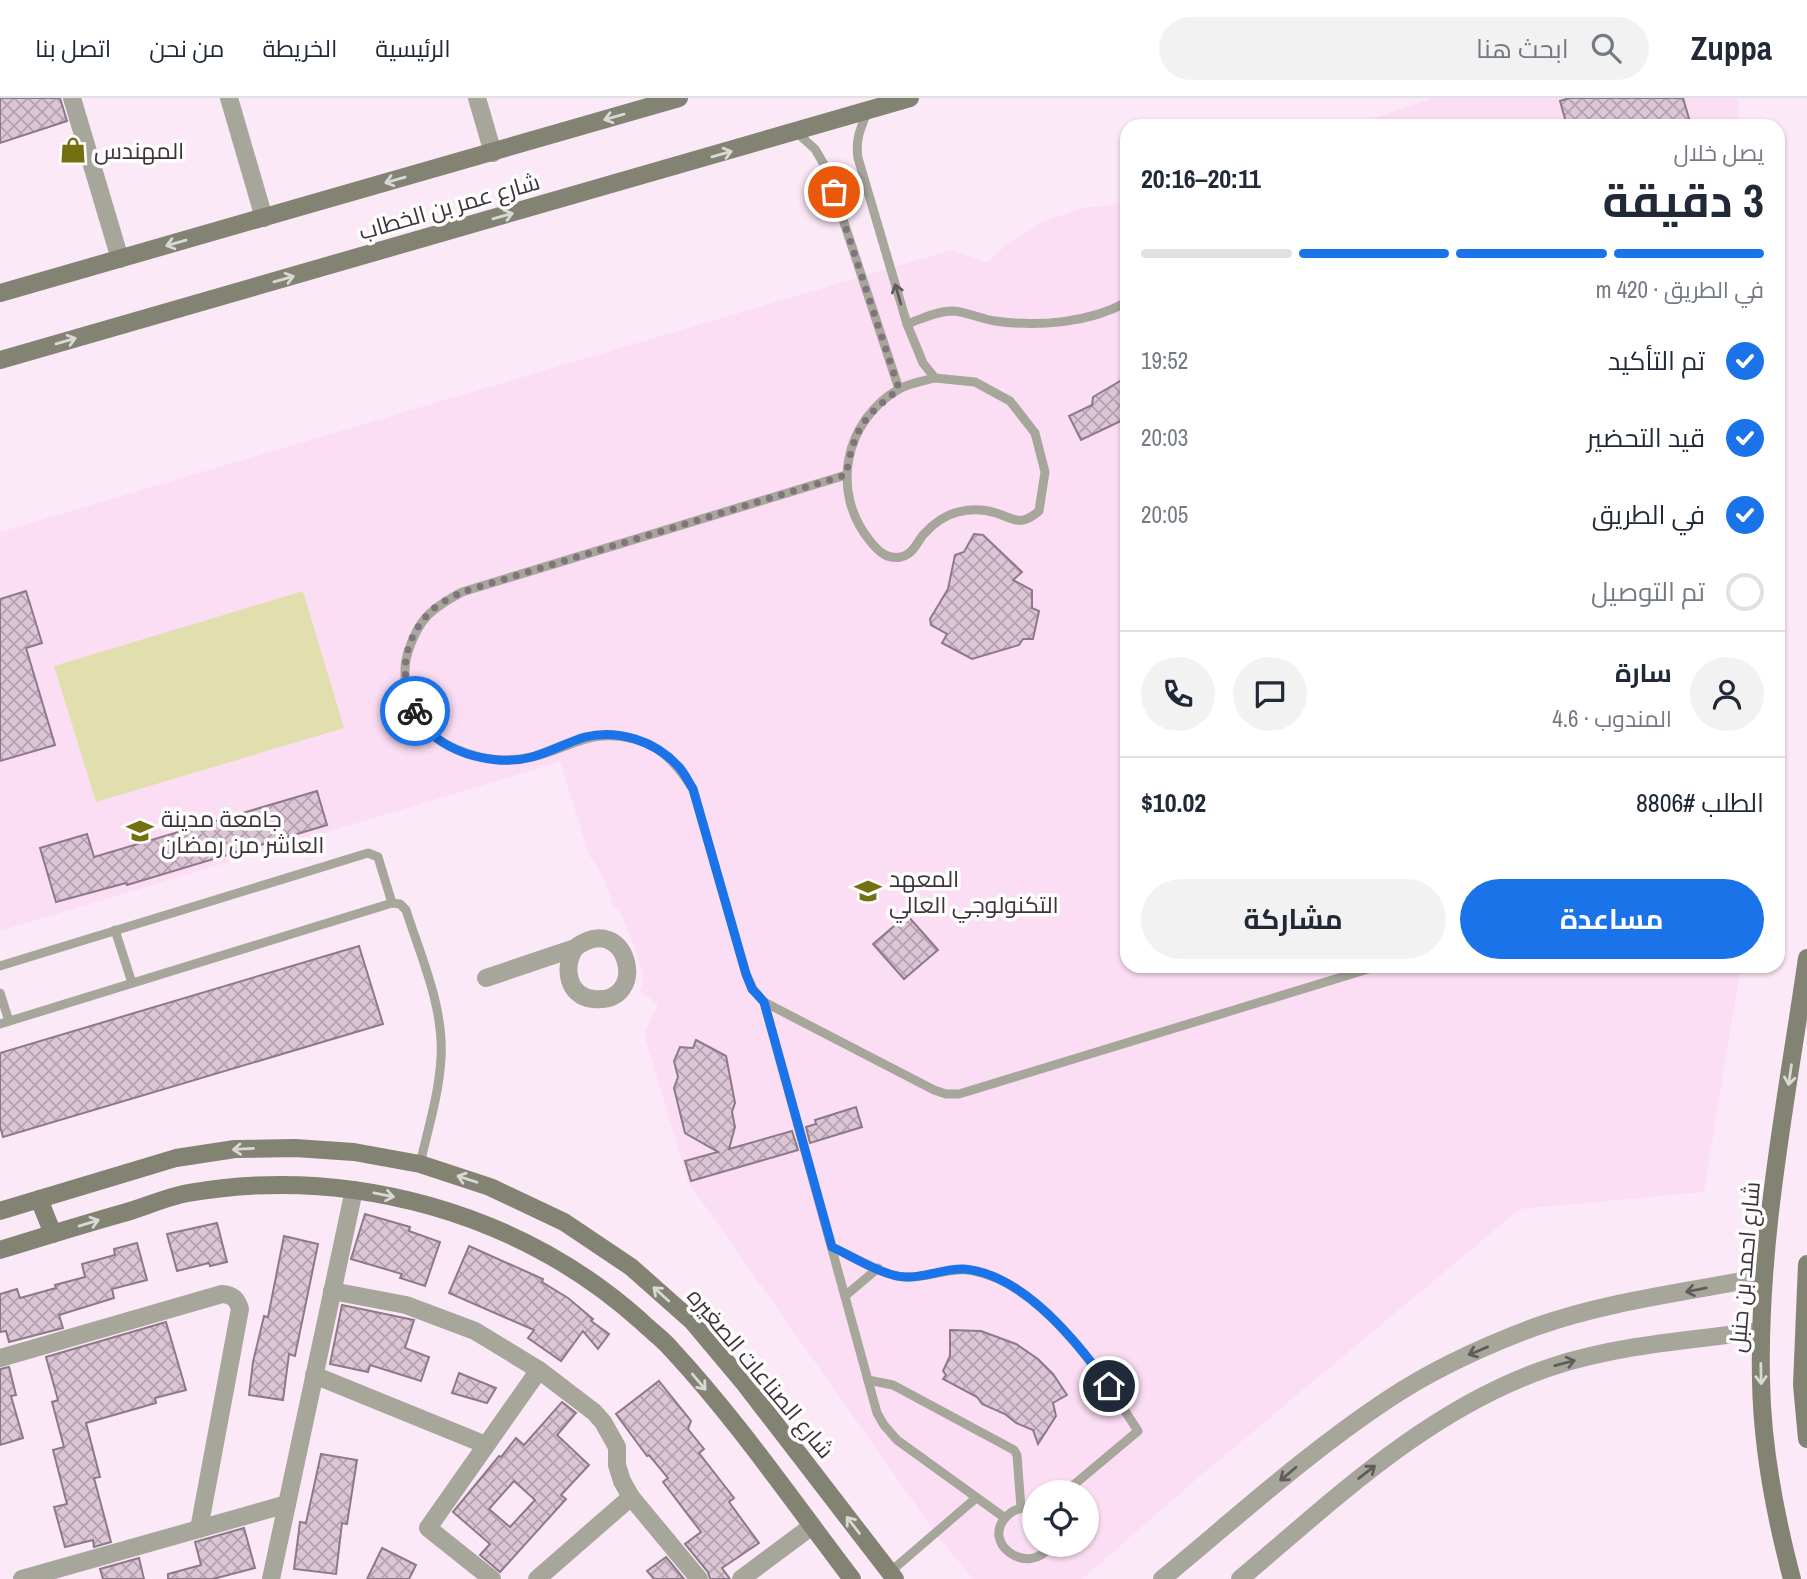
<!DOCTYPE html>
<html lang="ar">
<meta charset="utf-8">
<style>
body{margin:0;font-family:"Archivo Narrow",Cairo,sans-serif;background:#f2f2f3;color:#1f2937;direction:rtl;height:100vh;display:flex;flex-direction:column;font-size:26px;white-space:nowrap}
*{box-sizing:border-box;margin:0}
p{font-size:23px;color:#747a83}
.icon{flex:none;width:38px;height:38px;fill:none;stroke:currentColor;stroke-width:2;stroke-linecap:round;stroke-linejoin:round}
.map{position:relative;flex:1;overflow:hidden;direction:ltr}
.sheet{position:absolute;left:1120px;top:21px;width:665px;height:854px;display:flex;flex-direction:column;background:#fff;border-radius:21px;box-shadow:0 2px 5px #0004;direction:rtl}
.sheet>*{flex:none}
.tools{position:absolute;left:1022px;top:1382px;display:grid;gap:14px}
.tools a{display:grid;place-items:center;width:77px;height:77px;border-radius:50%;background:#fff;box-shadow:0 2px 5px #0004;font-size:35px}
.pin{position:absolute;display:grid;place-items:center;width:60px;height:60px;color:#fff;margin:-30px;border:4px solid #fff;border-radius:50%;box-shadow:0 2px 7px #0007}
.courier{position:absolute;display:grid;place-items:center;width:70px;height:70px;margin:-35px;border:5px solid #1a73e8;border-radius:50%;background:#fff;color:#222;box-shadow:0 2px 9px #0007}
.head em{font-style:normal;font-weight:700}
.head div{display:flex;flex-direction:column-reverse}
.head{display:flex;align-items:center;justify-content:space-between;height:119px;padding:0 21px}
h1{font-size:46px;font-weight:700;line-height:52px}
.bar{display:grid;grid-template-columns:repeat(4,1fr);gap:10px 7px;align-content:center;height:84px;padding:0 21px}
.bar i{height:9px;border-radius:5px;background:#e0e1e3}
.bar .active{background:#1a73e8}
.bar p{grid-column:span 4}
.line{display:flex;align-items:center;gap:18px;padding:0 21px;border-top:2px solid #e0e1e3}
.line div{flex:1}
.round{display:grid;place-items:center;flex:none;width:74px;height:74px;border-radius:37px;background:#f2f2f3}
ol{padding:0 21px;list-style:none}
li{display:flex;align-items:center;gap:21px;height:77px}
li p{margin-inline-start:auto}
li .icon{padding:7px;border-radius:50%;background:#1a73e8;color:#fff;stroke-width:4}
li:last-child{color:#747a83}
li i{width:38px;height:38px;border:4px solid #e0e1e3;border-radius:50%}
.button{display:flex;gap:14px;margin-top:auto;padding:14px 21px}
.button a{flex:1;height:80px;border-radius:42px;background:#1a73e8;color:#fff;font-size:28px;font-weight:700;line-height:80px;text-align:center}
.button a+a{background:#f2f2f3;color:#1f2937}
header{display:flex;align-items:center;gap:42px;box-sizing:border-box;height:98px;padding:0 35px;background:#fff;border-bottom:2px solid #e0e1e3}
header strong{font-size:33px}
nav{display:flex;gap:38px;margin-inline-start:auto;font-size:24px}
.search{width:490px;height:63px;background:#f2f2f3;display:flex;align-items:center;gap:18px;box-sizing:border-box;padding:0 24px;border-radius:38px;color:#747a83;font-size:26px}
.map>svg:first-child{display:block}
.built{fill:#fcdef4;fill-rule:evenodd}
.pitch{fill:#e0dfad}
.building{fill:url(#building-cross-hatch);stroke:#8e7988;stroke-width:2;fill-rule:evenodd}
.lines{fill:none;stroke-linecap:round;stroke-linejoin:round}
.lane{stroke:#a6a69b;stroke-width:9}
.street{stroke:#a6a69b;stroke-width:18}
.secondary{stroke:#838373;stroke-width:18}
.oneway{stroke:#d8d8d4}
.oneway2{stroke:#625b5c}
.done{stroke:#80737c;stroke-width:7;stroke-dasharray:0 12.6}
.route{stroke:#1a73e8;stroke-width:9}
.labels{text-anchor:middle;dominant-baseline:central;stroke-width:7;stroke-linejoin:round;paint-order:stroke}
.poi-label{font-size:23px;fill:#3d333a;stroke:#fdfdfd;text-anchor:start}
.street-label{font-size:23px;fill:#3d333a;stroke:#fdfdfd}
</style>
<header>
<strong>Zuppa</strong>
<div class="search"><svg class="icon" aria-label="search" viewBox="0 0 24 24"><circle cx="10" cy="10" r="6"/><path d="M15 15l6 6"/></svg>ابحث هنا</div>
<nav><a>الرئيسية</a><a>الخريطة</a><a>من نحن</a><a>اتصل بنا</a></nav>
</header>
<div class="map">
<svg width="1807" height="1481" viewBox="0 0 1807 1481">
<defs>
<pattern id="building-cross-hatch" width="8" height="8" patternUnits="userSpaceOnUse" patternTransform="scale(1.75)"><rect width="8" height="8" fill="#dcc5d5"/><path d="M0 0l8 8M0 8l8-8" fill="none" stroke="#b4a1ae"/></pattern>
</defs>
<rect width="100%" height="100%" fill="#fce9f7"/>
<!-- built -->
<g class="built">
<polygon points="1432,0 1738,0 1739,28 1351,28"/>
<path d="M1122,106H1127V868H1741L1704,1094L1520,1111L1200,1378L1082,1481H973L936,1436L688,1084L644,936L658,906L640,894L644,882L635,849L620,814L613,807L604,780L589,757L560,664L0,833V434L951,152L987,165L1004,149L1042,124L1083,110ZM1034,1395H1087V1447H1034Z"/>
</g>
<!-- pitch -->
<polygon class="pitch" points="303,493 344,630 96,704 54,568"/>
<!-- building -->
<g class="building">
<polygon points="0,0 60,0 67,23 0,45"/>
<polygon points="1569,0 1683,0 1690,24 1677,28 1567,28 1560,3"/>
<polygon points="1127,279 1127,320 1081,342 1069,318 1092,307 1093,299"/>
<polygon points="974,436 983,437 1022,474 1013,482 1032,492 1032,510 1039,513 1033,541 1023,541 1019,547 972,561 942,545 947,536 931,527 930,521 948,491 955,457 964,454"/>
<polygon points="26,493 42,545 26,550 55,647 0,663 0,501"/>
<polygon points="317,693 327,727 127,787 126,785 56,804 40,750 87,736 94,759"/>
<polygon points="907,817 938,852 904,881 873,846"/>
<polygon points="359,848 383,926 3,1039 0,1028 0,955"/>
<polygon points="696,942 726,958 735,1005 732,1014 735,1029 729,1051 792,1033 798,1052 691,1083 685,1063 718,1054 685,1035 674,990 678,979 674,963 680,949 693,950"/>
<polygon points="856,1009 862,1029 810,1045 806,1029 816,1026 815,1022"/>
<polygon points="365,1116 410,1129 409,1133 440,1144 425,1188 400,1180 402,1176 351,1161"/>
<polygon points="217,1125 227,1164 210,1168 209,1165 177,1173 167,1136"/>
<polygon points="284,1138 318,1146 295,1258 289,1256 283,1302 249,1297 253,1264 264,1218 268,1219"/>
<polygon points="137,1145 147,1182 112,1191 114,1200 59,1217 63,1230 9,1244 6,1233 0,1234 0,1196 17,1191 20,1200 56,1190 55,1187 85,1179 82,1166 115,1157 114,1151"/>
<polygon points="469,1148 543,1181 542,1184 568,1200 593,1221 591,1223 609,1236 598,1251 583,1233 561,1263 528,1240 534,1232 449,1195"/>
<polygon points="342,1207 414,1222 405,1250 429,1259 421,1283 370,1267 368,1274 330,1266"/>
<polygon points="166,1224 186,1292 155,1300 156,1305 86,1325 100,1379 94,1380 111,1444 94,1449 93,1442 65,1449 54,1409 67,1406 53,1352 64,1349 52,1304 58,1302 46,1259"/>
<polygon points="950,1232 981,1233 1016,1246 1038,1261 1053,1276 1067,1297 1053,1305 1056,1318 1038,1346 1033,1332 1016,1325 1005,1316 982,1306 977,1299 943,1281 946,1277 943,1273 950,1258"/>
<polygon points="9,1269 16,1297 11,1298 23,1340 0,1347 0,1271"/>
<polygon points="459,1275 496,1290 487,1305 452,1295"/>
<polygon points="659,1283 691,1323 688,1331 704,1351 699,1355 734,1400 729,1404 759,1445 722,1470 730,1481 710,1481 708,1474 685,1446 701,1434 663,1384 668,1380 649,1357 647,1358 616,1316"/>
<path d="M562,1304L576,1315L557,1337L589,1367L561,1397L566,1401L500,1474L480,1457L490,1446L453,1414L499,1358L501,1359L516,1340L524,1347ZM514,1383L535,1402L510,1429L489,1411Z"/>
<polygon points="321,1356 357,1362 347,1426 342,1425 336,1476 294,1471 300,1424 306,1425"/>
<polygon points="244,1430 255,1470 213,1481 168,1481 168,1476 201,1467 195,1444"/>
<polygon points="382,1450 416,1467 409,1481 367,1481"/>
<polygon points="666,1459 684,1481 654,1481 647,1473"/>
<polygon points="139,1460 144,1481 103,1481 100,1471"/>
</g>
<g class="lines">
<!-- lane -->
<g class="lane">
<path d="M868,12C861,29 855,41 858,60L907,226L923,265L935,280"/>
<polyline points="796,34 815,51 826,70 899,291"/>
<path d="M907,226C921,221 937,213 953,213C967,214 982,221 995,223C1038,229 1089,225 1127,204"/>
<path d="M935,280L975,284L1010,303L1035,335L1045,374L1039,413C1020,429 1015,421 996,415C984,411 970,411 958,414C945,417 932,427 923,437C916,446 913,456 901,459C887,462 878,453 870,443C830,394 844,323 899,291C910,285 923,283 935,280Z"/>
<path d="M846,377L462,494C431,511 419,520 408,554C401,575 407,596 416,616C423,631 439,644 454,650C478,661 505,665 532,659C571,650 589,630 634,641C661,647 678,668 693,691L746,876L753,891L764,904L934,992L946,996H959L1378,868"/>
<polyline points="115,832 132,885"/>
<polyline points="0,868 368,755 378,759 392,805"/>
<polyline points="0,895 9,923"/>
<polyline points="764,904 877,1315 884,1327 897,1342 1005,1420"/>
<path d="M0,926L392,805L400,806L406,812C421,859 444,909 441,960C439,996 428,1031 420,1066"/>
<path d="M832,1149C852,1158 885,1179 906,1179C930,1180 950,1168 974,1173C1043,1186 1103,1279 1138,1333L1064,1395"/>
<polyline points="845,1198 878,1170"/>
<polyline points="868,1282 893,1287 1014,1352 1017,1357 1021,1410"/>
<path d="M1034,1410C1024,1409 1015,1410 1008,1417C978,1444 1029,1481 1051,1447"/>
<polyline points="890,1474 976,1400"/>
</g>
<!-- street -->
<g class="street">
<polyline points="72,0 120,161"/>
<polyline points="229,0 264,120"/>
<polyline points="477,0 493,55"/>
<path d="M486,880L575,850C627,810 652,907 593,901C567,898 563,869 575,850"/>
<polyline points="332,1193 406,1207 475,1233 539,1272 594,1314 603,1324 617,1349 617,1367 622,1383 631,1399 699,1481"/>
<path d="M0,1260L222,1196C233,1197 237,1201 240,1211L199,1431"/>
<polyline points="314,1277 486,1347"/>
<polyline points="22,1481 287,1406"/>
<polyline points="271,1481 354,1092"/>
<polyline points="492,1481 428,1430 539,1272"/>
<polyline points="537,1481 631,1399"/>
<polyline points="741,1481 812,1428"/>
<path d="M1162,1481C1236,1420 1307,1355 1387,1302C1432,1272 1484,1248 1535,1229C1608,1203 1687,1194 1763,1179"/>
<path d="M1240,1481C1336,1400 1429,1310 1551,1269C1618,1247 1690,1242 1761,1233"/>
</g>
<!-- secondary -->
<g class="secondary">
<polyline points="0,195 679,0"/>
<polyline points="0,262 910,0"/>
<polyline points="39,1101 53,1136"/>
<polyline points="0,1113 176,1060 235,1051 295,1050 354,1054 420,1066 490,1089 564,1124 631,1169 692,1223 744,1285 895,1481"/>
<path d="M0,1152C42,1139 84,1126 127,1114C147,1108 167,1099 188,1095C349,1067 519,1114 641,1223C651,1233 663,1241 672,1252C737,1322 794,1405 852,1481"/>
<polyline points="1807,1166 1802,1287 1807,1341"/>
<path d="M1792,1481C1775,1417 1762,1349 1761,1282C1758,1141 1787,1000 1807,860"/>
</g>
</g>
<!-- one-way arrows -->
<defs><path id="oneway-shaft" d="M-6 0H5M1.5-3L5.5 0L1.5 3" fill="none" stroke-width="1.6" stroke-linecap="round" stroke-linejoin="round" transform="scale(1.75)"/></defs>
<g class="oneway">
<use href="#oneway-shaft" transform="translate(614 19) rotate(164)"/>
<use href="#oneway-shaft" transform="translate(722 56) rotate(-16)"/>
<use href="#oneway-shaft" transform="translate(395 82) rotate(164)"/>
<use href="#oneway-shaft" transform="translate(503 118) rotate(-16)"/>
<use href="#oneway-shaft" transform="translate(176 145) rotate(164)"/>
<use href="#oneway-shaft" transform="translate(284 181) rotate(-16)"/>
<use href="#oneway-shaft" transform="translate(66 243) rotate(-16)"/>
<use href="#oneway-shaft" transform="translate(1790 977) rotate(98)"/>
<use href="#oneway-shaft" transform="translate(243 1051) rotate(177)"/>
<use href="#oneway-shaft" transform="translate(467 1081) rotate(-162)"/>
<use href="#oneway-shaft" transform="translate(384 1097) rotate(11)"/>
<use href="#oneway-shaft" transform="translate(89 1125) rotate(-17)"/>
<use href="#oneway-shaft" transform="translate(661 1196) rotate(-138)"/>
<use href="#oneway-shaft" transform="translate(1761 1276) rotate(89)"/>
<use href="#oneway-shaft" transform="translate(699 1284) rotate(50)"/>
<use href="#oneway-shaft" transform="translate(853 1427) rotate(-128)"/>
</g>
<g class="oneway2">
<use href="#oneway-shaft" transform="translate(898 196) rotate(-106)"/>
<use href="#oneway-shaft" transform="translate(1696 1192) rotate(169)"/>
<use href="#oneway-shaft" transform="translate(1478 1253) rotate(157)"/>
<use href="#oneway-shaft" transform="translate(1565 1265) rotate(-15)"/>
<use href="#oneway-shaft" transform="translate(1367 1374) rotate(-38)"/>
<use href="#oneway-shaft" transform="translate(1288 1376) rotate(140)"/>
</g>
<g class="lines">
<!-- done -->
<path class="done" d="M415,613C398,576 403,540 433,511C441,504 453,499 462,494L846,377C855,330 862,320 899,291L834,94"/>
<!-- route -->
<path class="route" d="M415,613C423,631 439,644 457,652C480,662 510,666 535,658C552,653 568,644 585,639C618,631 655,643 678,668C684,674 688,683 693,691L746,876L752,891L764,904L832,1149C852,1158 885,1179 906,1179C925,1180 944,1170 964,1171C1023,1176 1077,1243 1109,1288"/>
</g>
<!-- icons -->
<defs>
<g id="shop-bare" transform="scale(2.1)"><path d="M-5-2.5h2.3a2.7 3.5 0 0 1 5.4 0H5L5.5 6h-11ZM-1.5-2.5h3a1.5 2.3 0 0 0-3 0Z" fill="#746f10" stroke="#fdfdfd" stroke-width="2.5" paint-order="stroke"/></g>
<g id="university-bare" transform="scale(2.1)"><path d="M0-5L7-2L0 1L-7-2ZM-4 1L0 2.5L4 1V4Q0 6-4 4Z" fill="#746f10" stroke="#fdfdfd" stroke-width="2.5" paint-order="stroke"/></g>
</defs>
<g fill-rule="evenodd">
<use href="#shop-bare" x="73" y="52"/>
<use href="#university-bare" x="140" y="733"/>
<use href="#university-bare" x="868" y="793"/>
</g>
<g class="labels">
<!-- poi labels -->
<g class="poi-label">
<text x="94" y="52">المهندس</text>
<text x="161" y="720">جامعة مدينة<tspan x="161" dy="26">العاشر من رمضان</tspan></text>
<text x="889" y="780">المعهد<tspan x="889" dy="26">التكنولوجي العالي</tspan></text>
</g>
<!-- street labels -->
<g class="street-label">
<text transform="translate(449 108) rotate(-16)">شارع عمر بن الخطاب</text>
<text transform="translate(1744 1169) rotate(-85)">شارع احمد بن حنبل</text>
<text transform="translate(761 1275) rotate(50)">شارع الصناعات الصغيره</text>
</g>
</g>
</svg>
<div class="tools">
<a><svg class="icon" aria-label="locate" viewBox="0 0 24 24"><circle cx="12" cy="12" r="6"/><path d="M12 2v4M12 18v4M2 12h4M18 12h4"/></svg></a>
</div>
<div class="pin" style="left:834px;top:94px;background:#ea580c"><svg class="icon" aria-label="bag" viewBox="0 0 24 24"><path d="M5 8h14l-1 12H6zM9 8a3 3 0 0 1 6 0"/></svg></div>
<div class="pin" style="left:1109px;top:1288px;background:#1f2937"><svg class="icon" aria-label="home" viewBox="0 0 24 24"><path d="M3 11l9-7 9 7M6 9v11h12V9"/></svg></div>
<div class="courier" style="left:415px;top:613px"><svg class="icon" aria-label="bike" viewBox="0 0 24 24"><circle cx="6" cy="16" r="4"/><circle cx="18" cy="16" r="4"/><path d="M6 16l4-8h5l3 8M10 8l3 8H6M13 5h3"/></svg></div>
<section class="sheet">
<div class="head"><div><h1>3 دقيقة</h1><p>يصل خلال</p></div><em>20:11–20:16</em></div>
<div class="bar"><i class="active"></i><i class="active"></i><i class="active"></i><i></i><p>في الطريق · 420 m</p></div>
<ol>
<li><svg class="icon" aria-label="check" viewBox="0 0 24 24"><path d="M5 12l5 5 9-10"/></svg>تم التأكيد<p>19:52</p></li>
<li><svg class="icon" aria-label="check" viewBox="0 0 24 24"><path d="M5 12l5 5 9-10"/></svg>قيد التحضير<p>20:03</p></li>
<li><svg class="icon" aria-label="check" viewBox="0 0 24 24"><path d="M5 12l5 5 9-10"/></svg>في الطريق<p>20:05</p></li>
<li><i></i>تم التوصيل</li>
</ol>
<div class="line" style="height:126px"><a class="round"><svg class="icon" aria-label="person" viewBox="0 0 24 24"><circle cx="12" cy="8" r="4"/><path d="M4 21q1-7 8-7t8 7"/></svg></a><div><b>سارة</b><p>المندوب · 4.6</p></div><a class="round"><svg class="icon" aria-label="chat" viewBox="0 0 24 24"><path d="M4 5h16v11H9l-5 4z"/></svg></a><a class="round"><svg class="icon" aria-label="phone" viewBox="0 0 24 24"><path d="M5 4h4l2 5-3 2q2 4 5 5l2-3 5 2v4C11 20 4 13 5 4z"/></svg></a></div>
<div class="line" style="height:91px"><div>الطلب #8806</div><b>$10.02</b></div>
<div class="button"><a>مساعدة</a><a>مشاركة</a></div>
</section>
</div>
